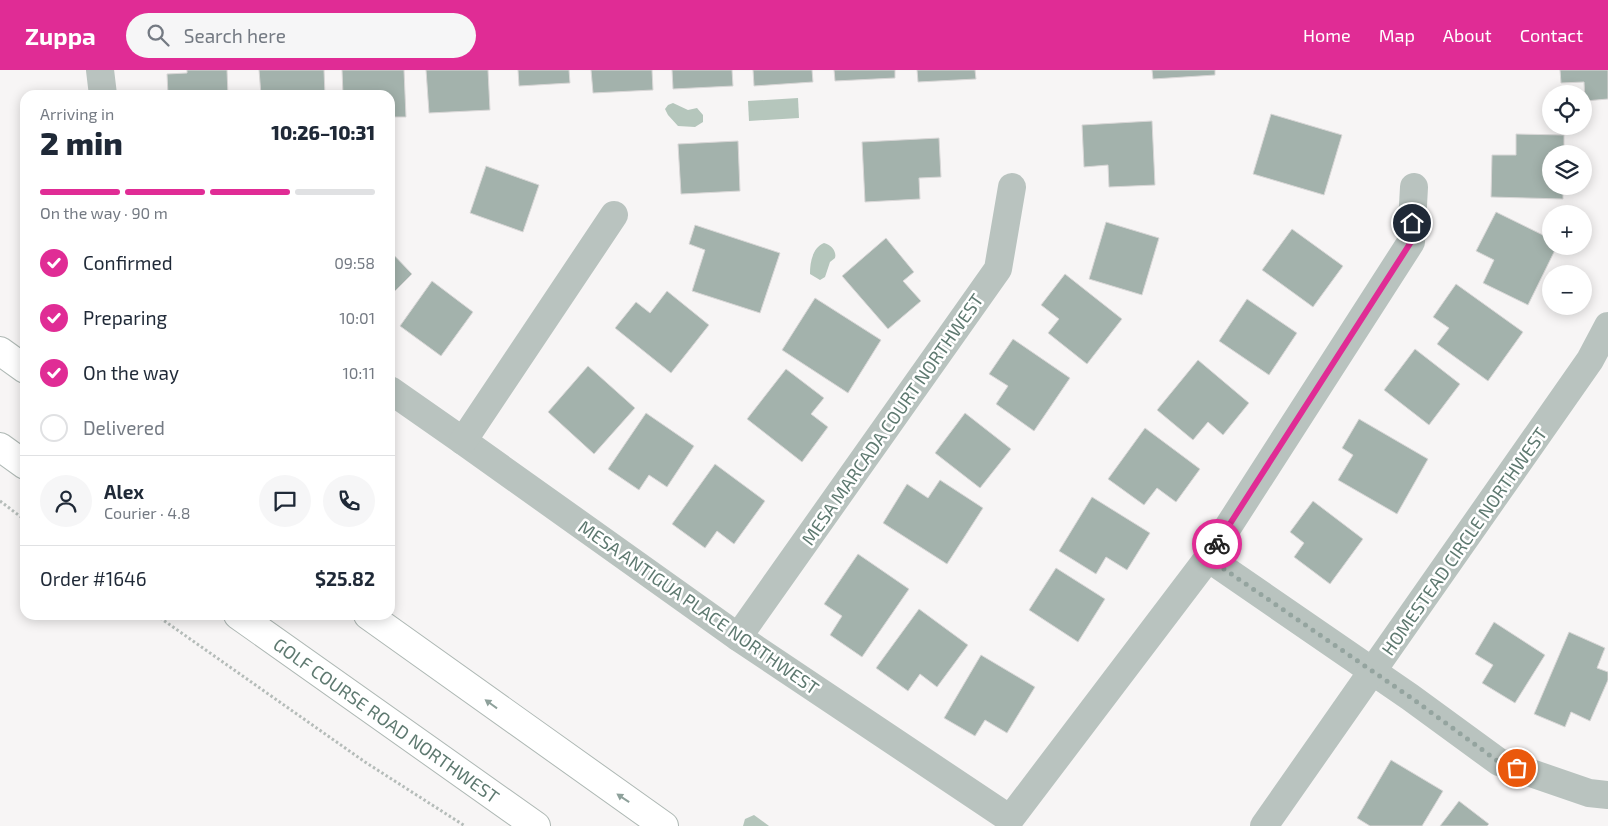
<!DOCTYPE html>
<meta charset="utf-8">
<style>
body{margin:0;font-family:"Exo 2",sans-serif;background:#f6f6f7;color:#1f2937;height:100vh;display:flex;flex-direction:column;font-size:19px;white-space:nowrap}
*{box-sizing:border-box;margin:0}
p{font-size:16px;color:#747a83}
.icon{flex:none;width:28px;height:28px;fill:none;stroke:currentColor;stroke-width:2;stroke-linecap:round;stroke-linejoin:round}
.map{position:relative;flex:1;overflow:hidden}
.details{position:absolute;left:20px;top:20px;width:375px;height:530px;display:flex;flex-direction:column;background:#fff;border-radius:15px;box-shadow:0 2px 12px #0003}
.details>*{flex:none}
.controls{position:absolute;left:1542px;top:15px;display:grid;gap:10px}
.controls a{display:grid;place-items:center;width:50px;height:50px;border-radius:50%;background:#fff;box-shadow:0 2px 12px #0003;font-size:25px}
.pin{position:absolute;display:grid;place-items:center;width:42px;height:42px;color:#fff;margin:-21px;border:2px solid #fff;border-radius:50%;box-shadow:0 1px 5px #0007}
.courier{position:absolute;display:grid;place-items:center;width:50px;height:50px;margin:-25px;border:4px solid #e02c95;border-radius:50%;background:#fff;color:#222;box-shadow:0 1px 6px #0007}
.summary em{font-style:normal;font-weight:800}
.summary div{display:flex;flex-direction:column-reverse}
.summary{display:flex;align-items:center;justify-content:space-between;height:85px;padding:0 20px}
h1{font-size:32px;font-weight:800;line-height:38px}
.bar{display:grid;grid-template-columns:repeat(4,1fr);gap:8px 5px;align-content:center;height:60px;padding:0 20px}
.bar i{height:6px;border-radius:4px;background:#e0e1e3}
.bar .active{background:#e02c95}
.bar p{grid-column:span 4}
.line{display:flex;align-items:center;gap:12px;padding:0 20px;border-top:1px solid #e0e1e3}
.line div{flex:1}
.round{display:grid;place-items:center;flex:none;width:52px;height:52px;border-radius:26px;background:#f6f6f7}
ol{padding:0 20px;list-style:none}
li{display:flex;align-items:center;gap:15px;height:55px}
li p{margin-inline-start:auto}
li .icon{padding:5px;border-radius:50%;background:#e02c95;color:#fff;stroke-width:4}
li:last-child{color:#747a83}
li i{width:28px;height:28px;border:2px solid #e0e1e3;border-radius:50%}
header{display:flex;align-items:center;gap:30px;box-sizing:border-box;height:70px;padding:0 25px;background:#e02c95;color:#fff}
header strong{font-size:24px}
nav{display:flex;gap:28px;margin-inline-start:auto;font-size:18px}
.search{width:350px;height:45px;background:#f6f6f7;display:flex;align-items:center;gap:12px;box-sizing:border-box;padding:0 18px;border-radius:28px;color:#747a83;font-size:19px}
.map>svg:first-child{display:block}
.water{fill:#b5c6bc}
.building{fill:#a3b2ac;stroke:#d9d7d7}
.lines{fill:none;stroke-linecap:round;stroke-linejoin:round}
.major-casing{stroke:#aeb8b4;stroke-width:30}
.path{stroke:#b5bcb9;stroke-width:3;stroke-dasharray:2.5 2.5;stroke-linecap:butt}
.minor{stroke:#b9c3bf;stroke-width:28}
.major{stroke:#fff;stroke-width:28}
.oneway{fill:#8ea19b}
.done{stroke:#94a49f;stroke-width:5;stroke-dasharray:0 9}
.route{stroke:#e02c95;stroke-width:6}
.labels{text-anchor:middle;dominant-baseline:central;stroke-width:5;stroke-linejoin:round;paint-order:stroke}
.street-label{font-size:18px;fill:#5e7970;stroke:#fff}
</style>
<header>
<strong>Zuppa</strong>
<div class="search"><svg class="icon" aria-label="search" viewBox="0 0 24 24"><circle cx="10" cy="10" r="6"/><path d="M15 15l6 6"/></svg>Search here</div>
<nav><a>Home</a><a>Map</a><a>About</a><a>Contact</a></nav>
</header>
<div class="map">
<svg width="1608" height="756" viewBox="0 0 1608 756">
<rect width="100%" height="100%" fill="#f7f5f5"/>
<!-- water -->
<g class="water">
<polygon points="798,28 799,48 749,51 748,31"/>
<polygon points="673,33 688,40 697,38 703,45 703,52 695,57 678,56 668,45 665,39 668,35"/>
<path d="M824,173C831,175 837,181 835,188L830,192L825,207L820,210L810,204C810,193 812,178 824,173Z"/>
<polygon points="754,745 769,756 743,756 745,749"/>
</g>
<!-- building -->
<g class="building">
<polygon points="187,0 227,0 228,25 168,25 167,4 187,3"/>
<polygon points="259,0 324,0 325,25 261,25"/>
<polygon points="342,0 404,0 406,47 390,47 390,25 343,25"/>
<polygon points="426,0 488,0 490,40 429,43"/>
<polygon points="518,0 569,0 570,13 519,16"/>
<polygon points="591,0 652,0 653,20 593,23"/>
<polygon points="672,0 732,0 733,16 673,19"/>
<polygon points="753,0 812,0 813,12 754,16"/>
<polygon points="834,0 895,0 895,8 835,11"/>
<polygon points="917,0 975,0 976,9 918,12"/>
<polygon points="1152,0 1215,0 1215,5 1153,9"/>
<polygon points="1560,0 1608,0 1608,29 1585,31 1584,12 1561,13"/>
<polygon points="1271,44 1342,65 1324,125 1253,104"/>
<polygon points="1152,51 1155,115 1109,117 1108,95 1084,97 1082,55"/>
<polygon points="1516,64 1564,65 1564,84 1551,84 1551,116 1563,116 1563,129 1491,127 1492,85 1516,85"/>
<polygon points="939,68 941,107 919,108 920,129 865,132 862,72"/>
<polygon points="738,71 740,121 681,124 678,74"/>
<polygon points="486,96 539,115 523,162 470,143"/>
<polygon points="1496,142 1551,169 1551,176 1557,176 1528,235 1483,213 1494,190 1476,181"/>
<polygon points="1106,152 1159,168 1142,225 1089,209"/>
<polygon points="695,155 780,183 760,243 692,221 705,180 689,174"/>
<polygon points="1292,159 1343,196 1313,237 1262,200"/>
<polygon points="886,168 914,202 903,211 921,231 888,259 842,206"/>
<polygon points="390,181 412,204 390,226"/>
<polygon points="1065,204 1122,249 1087,294 1048,263 1059,249 1041,235"/>
<polygon points="432,211 473,242 441,286 400,256"/>
<polygon points="1456,214 1523,262 1488,311 1437,274 1449,258 1433,247"/>
<polygon points="667,221 709,255 671,303 615,258 636,232 650,243"/>
<polygon points="815,228 881,270 848,323 782,280"/>
<polygon points="1247,229 1297,263 1269,305 1219,271"/>
<polygon points="1013,269 1070,308 1034,361 996,334 1008,316 989,304"/>
<polygon points="1415,279 1460,314 1429,355 1384,320"/>
<polygon points="1198,290 1249,333 1223,365 1208,352 1193,370 1157,340"/>
<polygon points="588,296 635,338 594,384 548,342"/>
<polygon points="786,299 824,328 811,344 828,357 802,392 747,349"/>
<polygon points="646,343 694,376 667,417 649,405 639,420 608,399"/>
<polygon points="965,343 1011,379 980,418 935,383"/>
<polygon points="1359,349 1428,389 1397,444 1338,410 1353,385 1342,378"/>
<polygon points="1145,358 1200,399 1176,432 1157,418 1144,435 1108,409"/>
<polygon points="715,394 765,431 734,474 717,461 705,478 672,454"/>
<polygon points="940,410 983,438 947,494 883,453 907,414 928,428"/>
<polygon points="1092,427 1150,463 1127,500 1106,487 1096,504 1059,481"/>
<polygon points="1313,431 1363,469 1330,514 1294,487 1304,473 1290,462"/>
<polygon points="858,484 909,519 862,587 830,565 842,546 824,534"/>
<polygon points="1056,498 1105,529 1078,572 1029,540"/>
<polygon points="919,539 968,575 937,617 920,604 908,621 876,598"/>
<polygon points="1494,552 1545,585 1515,633 1482,613 1493,595 1475,584"/>
<polygon points="1569,562 1605,578 1597,598 1608,602 1608,610 1590,651 1571,642 1565,657 1534,644"/>
<polygon points="981,585 1035,617 1007,663 985,650 975,666 944,648"/>
<polygon points="1391,690 1443,721 1422,756 1370,756 1357,748"/>
<polygon points="1459,731 1489,754 1487,756 1440,756"/>
</g>
<g class="lines">
<!-- major casing -->
<g class="major-casing">
<g id="major">
<polyline points="0,281 25,299"/>
<polyline points="0,377 25,395"/>
<path id="s1" d="M238,545L536,756"/>
<polyline points="368,545 664,756"/>
</g>
</g>
<!-- path -->
<g class="path">
<polyline points="0,431 25,450"/>
<polyline points="156,545 365,692 465,756"/>
</g>
<!-- minor -->
<g class="minor">
<polyline points="100,0 103,25"/>
<polyline points="390,320 463,371 738,567 1010,749 1208,488 1411,172 1414,117"/>
<polyline points="463,371 614,145"/>
<polyline points="1208,488 1410,627 1499,692 1589,723 1608,725"/>
<polyline points="738,567 998,199 1012,117"/>
<polyline points="1264,756 1590,290 1608,256"/>
</g>
<!-- major -->
<use href="#major" class="major"/>
</g>
<!-- one-way arrows -->
<defs><path id="oneway-solid" d="M-6-.8H1V-3.2L6.5 0L1 3.2V.8H-6Z" transform="scale(1.25)"/></defs>
<g class="oneway">
<use href="#oneway-solid" transform="translate(491 634) rotate(-144)"/>
<use href="#oneway-solid" transform="translate(623 728) rotate(-146)"/>
</g>
<g class="lines">
<!-- done -->
<polyline class="done" points="1217,474 1208,488 1410,627 1499,692 1517,698"/>
<!-- route -->
<polyline class="route" points="1217,474 1411,172 1412,153"/>
</g>
<g class="labels">
<!-- street labels -->
<g class="street-label">
<text transform="translate(892 349) rotate(-55)">MESA MARCADA COURT NORTHWEST</text>
<text transform="translate(1464 471) rotate(-55)">HOMESTEAD CIRCLE NORTHWEST</text>
<text transform="translate(699 537) rotate(35)">MESA ANTIGUA PLACE NORTHWEST</text>
<text stroke="none"><textPath href="#s1" startOffset="182">GOLF COURSE ROAD NORTHWEST</textPath></text>
</g>
</g>
</svg>
<div class="controls">
<a><svg class="icon" aria-label="locate" viewBox="0 0 24 24"><circle cx="12" cy="12" r="6"/><path d="M12 2v4M12 18v4M2 12h4M18 12h4"/></svg></a>
<a><svg class="icon" aria-label="layers" viewBox="0 0 24 24"><path d="M12 4l9 5-9 5-9-5zM3 14l9 5 9-5"/></svg></a>
<a>+</a>
<a>−</a>
</div>
<div class="pin" style="left:1517px;top:698px;background:#ea580c"><svg class="icon" aria-label="bag" viewBox="0 0 24 24"><path d="M5 8h14l-1 12H6zM9 8a3 3 0 0 1 6 0"/></svg></div>
<div class="pin" style="left:1412px;top:153px;background:#1f2937"><svg class="icon" aria-label="home" viewBox="0 0 24 24"><path d="M3 11l9-7 9 7M6 9v11h12V9"/></svg></div>
<div class="courier" style="left:1217px;top:474px"><svg class="icon" aria-label="bike" viewBox="0 0 24 24"><circle cx="6" cy="16" r="4"/><circle cx="18" cy="16" r="4"/><path d="M6 16l4-8h5l3 8M10 8l3 8H6M13 5h3"/></svg></div>
<section class="details">
<div class="summary"><div><h1>2 min</h1><p>Arriving in</p></div><em>10:26–10:31</em></div>
<div class="bar"><i class="active"></i><i class="active"></i><i class="active"></i><i></i><p>On the way · 90 m</p></div>
<ol>
<li><svg class="icon" aria-label="check" viewBox="0 0 24 24"><path d="M5 12l5 5 9-10"/></svg>Confirmed<p>09:58</p></li>
<li><svg class="icon" aria-label="check" viewBox="0 0 24 24"><path d="M5 12l5 5 9-10"/></svg>Preparing<p>10:01</p></li>
<li><svg class="icon" aria-label="check" viewBox="0 0 24 24"><path d="M5 12l5 5 9-10"/></svg>On the way<p>10:11</p></li>
<li><i></i>Delivered</li>
</ol>
<div class="line" style="height:90px"><a class="round"><svg class="icon" aria-label="person" viewBox="0 0 24 24"><circle cx="12" cy="8" r="4"/><path d="M4 21q1-7 8-7t8 7"/></svg></a><div><b>Alex</b><p>Courier · 4.8</p></div><a class="round"><svg class="icon" aria-label="chat" viewBox="0 0 24 24"><path d="M4 5h16v11H9l-5 4z"/></svg></a><a class="round"><svg class="icon" aria-label="phone" viewBox="0 0 24 24"><path d="M5 4h4l2 5-3 2q2 4 5 5l2-3 5 2v4C11 20 4 13 5 4z"/></svg></a></div>
<div class="line" style="height:65px"><div>Order #1646</div><b>$25.82</b></div>
</section>
</div>
